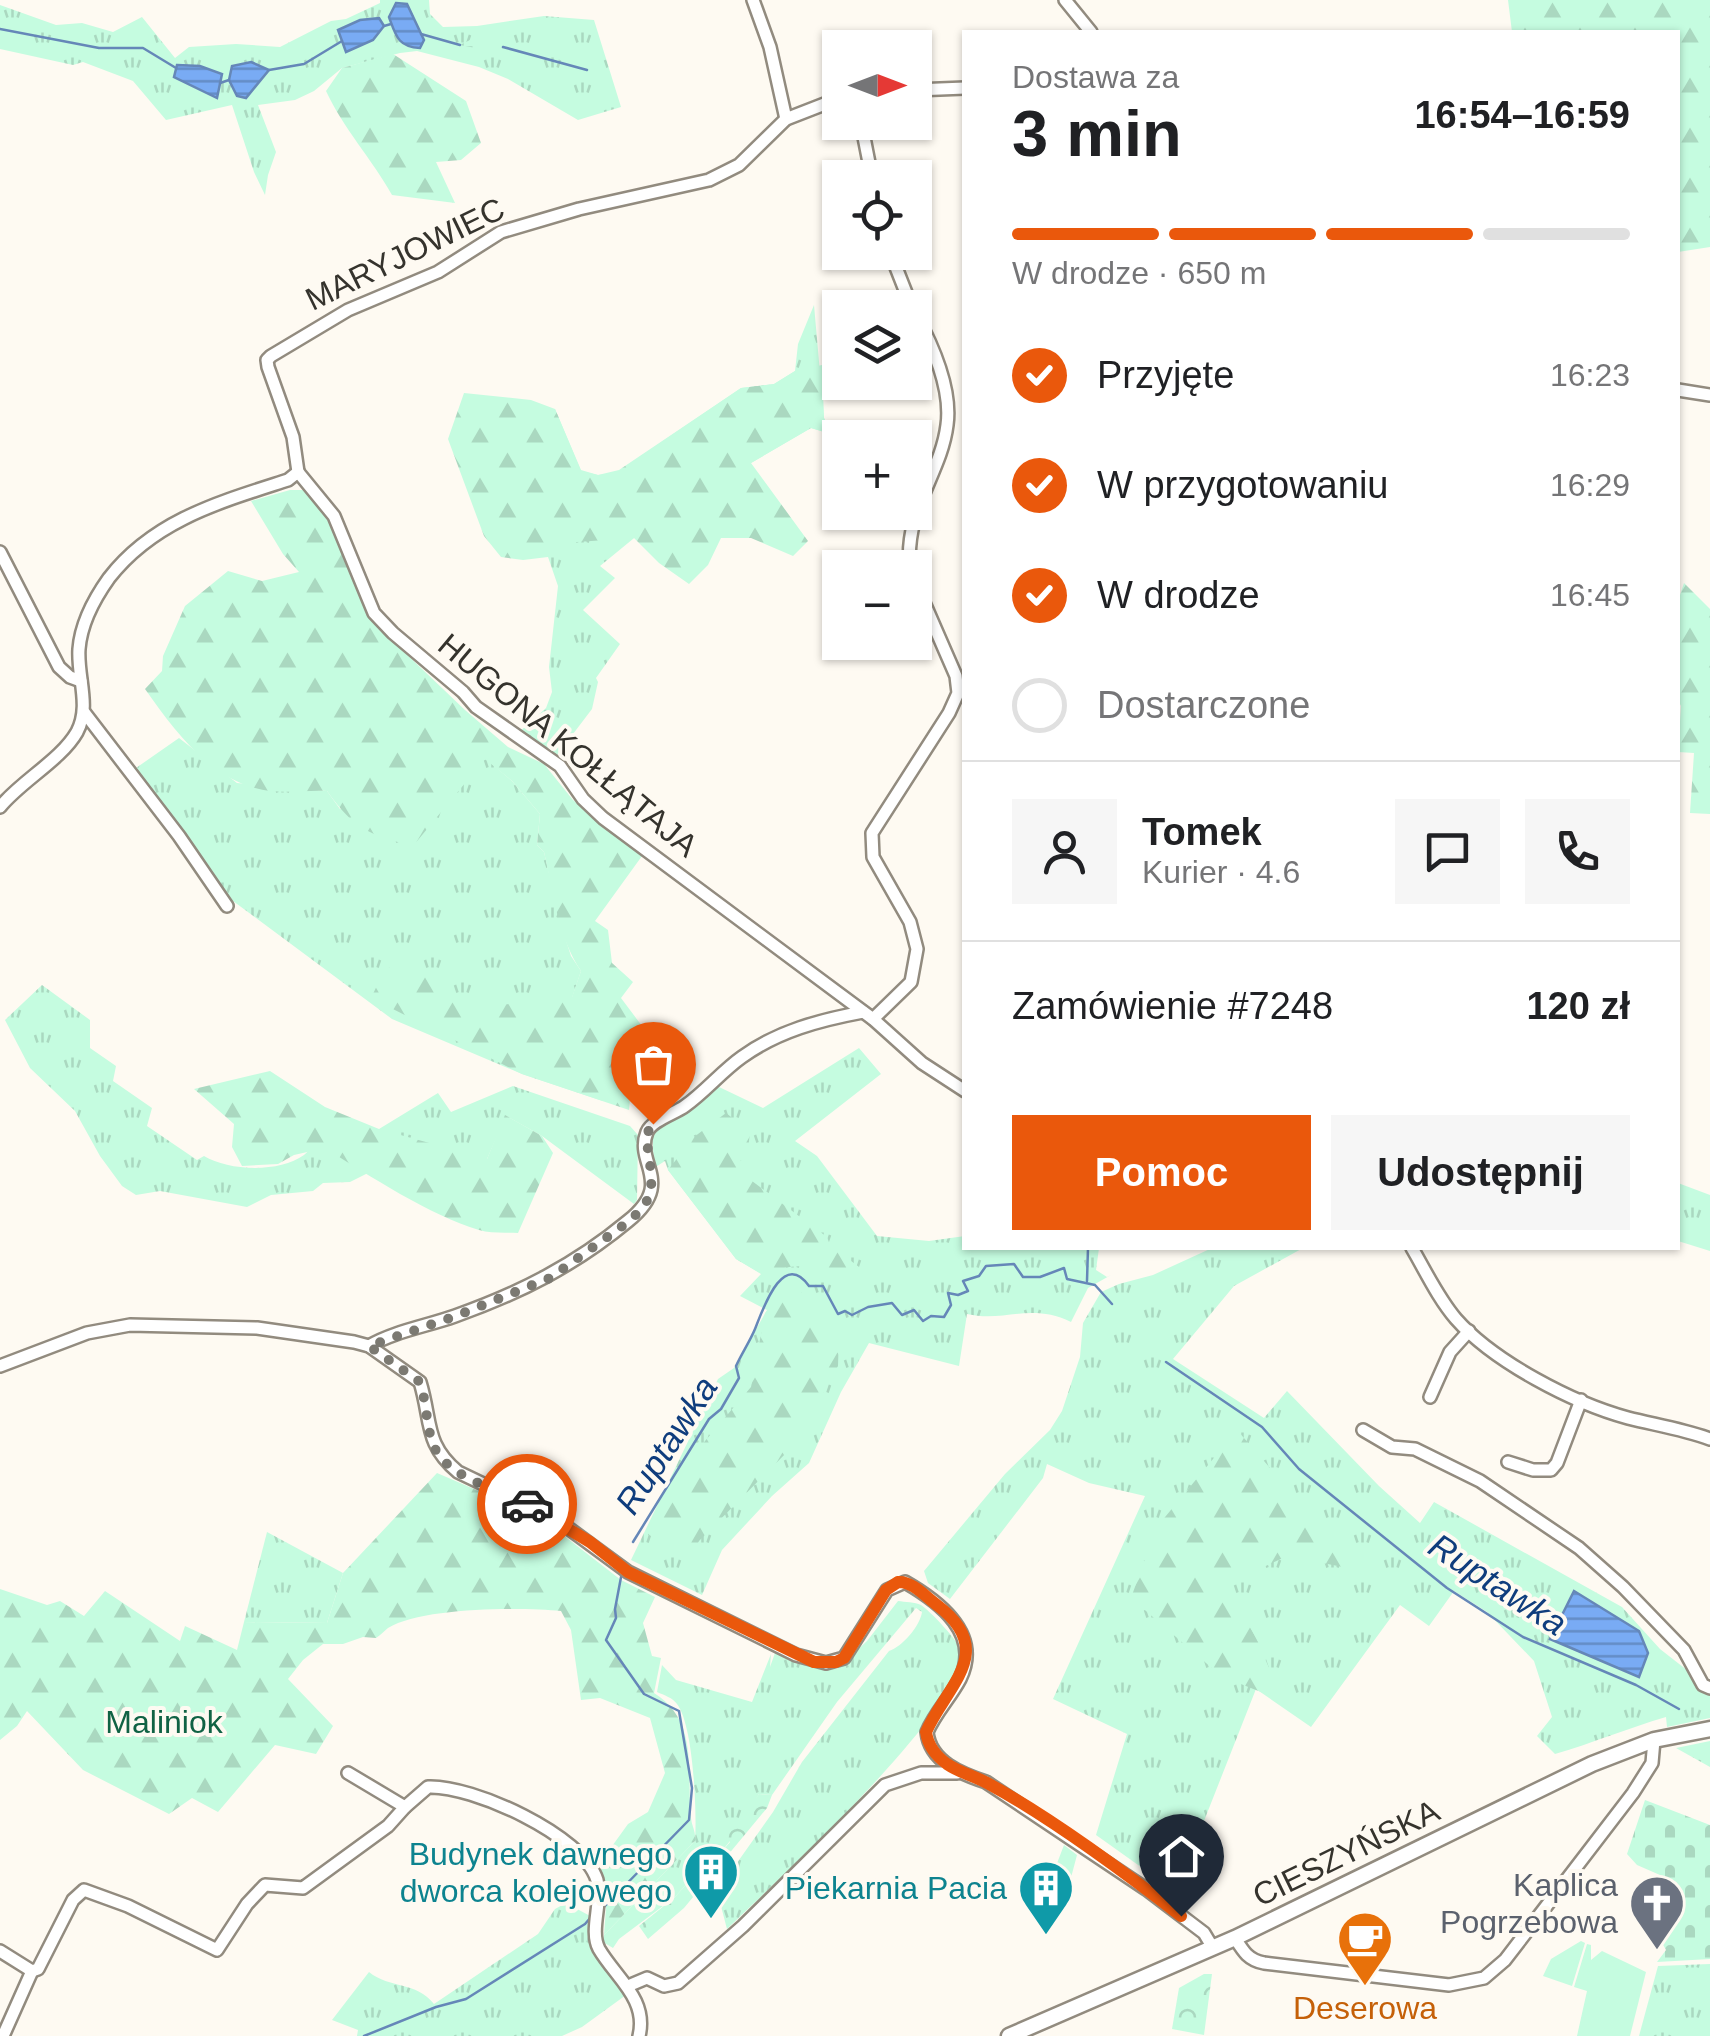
<!DOCTYPE html>
<html lang="pl">
<meta charset="utf-8">
<style>
body{margin:0;font-family:Helvetica,sans-serif;background:#f6f6f6;color:#202124;height:100vh;display:flex;flex-direction:column;font-size:38px;white-space:nowrap}
*{box-sizing:border-box;margin:0}
p{font-size:32px;color:#757577}
.icon{flex:none;width:55px;height:55px;fill:none;stroke:currentColor;stroke-width:2;stroke-linecap:round;stroke-linejoin:round}
.map{position:relative;flex:1;overflow:hidden}
.drawer{position:absolute;left:962px;top:30px;width:718px;height:1220px;display:flex;flex-direction:column;background:#fff;border-radius:0px;box-shadow:0 2px 8px #0004}
.drawer>*{flex:none}
.needle{width:65px;rotate:90deg}
.fabs{position:absolute;left:822px;top:30px;display:grid;gap:20px}
.fabs a{display:grid;place-items:center;width:110px;height:110px;border-radius:0px;background:#fff;box-shadow:0 2px 8px #0004;font-size:50px}
.pin{position:absolute;display:grid;place-items:center;width:85px;height:85px;color:#fff;margin:-102px -42px;border-radius:50% 50% 50% 0;rotate:-45deg;box-shadow:0 0 10px #0007}
.pin .icon{rotate:45deg}
.courier{position:absolute;display:grid;place-items:center;width:100px;height:100px;margin:-50px;border:8px solid #ea580c;border-radius:50%;background:#fff;color:#222;box-shadow:0 2px 12px #0007}
.headline em{font-style:normal;font-weight:700}
.headline div{display:flex;flex-direction:column-reverse}
.headline{display:flex;align-items:center;justify-content:space-between;height:170px;padding:0 50px}
h1{font-size:65px;font-weight:700;line-height:75px}
.bar{display:grid;grid-template-columns:repeat(4,1fr);gap:15px 10px;align-content:center;height:120px;padding:0 50px}
.bar i{height:12px;border-radius:8px;background:#e0e0e0}
.bar .on{background:#ea580c}
.bar p{grid-column:span 4}
.line{display:flex;align-items:center;gap:25px;padding:0 50px;border-top:2px solid #e0e0e0}
.line div{flex:1}
.round{display:grid;place-items:center;flex:none;width:105px;height:105px;border-radius:0px;background:#f6f6f6}
ol{padding:0 50px;list-style:none}
li{display:flex;align-items:center;gap:30px;height:110px}
li p{margin-inline-start:auto}
li .icon{padding:10px;border-radius:50%;background:#ea580c;color:#fff;stroke-width:4}
li:last-child{color:#757577}
li i{width:55px;height:55px;border:5px solid #e0e0e0;border-radius:50%}
.primary-button{display:flex;gap:20px;margin-top:auto;padding:20px 50px}
.primary-button a{flex:1;height:115px;border-radius:0px;background:#ea580c;color:#fff;font-size:40px;font-weight:700;line-height:115px;text-align:center}
.primary-button a+a{background:#f6f6f6;color:#202124}
.map>svg:first-child{display:block}
.grass{fill:url(#grass-tufts)}
.forest{fill:url(#forest-firs)}
.wetland{fill:url(#wetland-marsh)}
.cemetery{fill:url(#cemetery-stones)}
.park{fill:url(#park-crowns)}
.garden{fill:#c5fce0}
.water{fill:url(#water-rules);stroke:#6587b8;stroke-width:2.5}
.lines{fill:none;stroke-linecap:round;stroke-linejoin:round}
.stream{stroke:#6587b8;stroke-width:2.5}
.minor-casing{stroke:#928b7f;stroke-width:16}
.major-casing{stroke:#928b7f;stroke-width:19}
.minor{stroke:#fff;stroke-width:11}
.major{stroke:#fff;stroke-width:14}
.done{stroke:#7b7972;stroke-width:10;stroke-dasharray:0 18}
.route{stroke:#ea580c;stroke-width:12}
.labels{text-anchor:middle;dominant-baseline:central;stroke-width:8;stroke-linejoin:round;paint-order:stroke}
.street-label{font-size:32px;fill:#35332d;stroke:#fefaf2}
.park-label{font-size:32px;fill:#106244;stroke:#fefaf2}
.culture-label{font-size:32px;fill:#0d838f;stroke:#fefaf2;text-anchor:end}
.worship-label{font-size:32px;fill:#5b616d;stroke:#fefaf2;text-anchor:end}
.food-label{font-size:32px;fill:#c56008;stroke:#fefaf2}
.water-label{font-size:35px;font-style:italic;fill:#0f3d7d;stroke:#fefaf2}
</style>
<div class="map">
<svg width="1710" height="2036" viewBox="0 0 1710 2036">
<defs>
<pattern id="grass-tufts" width="24" height="20" patternUnits="userSpaceOnUse" patternTransform="scale(2.5)"><rect width="24" height="20" fill="#c5fce0"/><path d="M3 7l-1-3M5 7V3M7 7l1-3M15 17l-1-3M17 17v-4M19 17l1-3" fill="none" stroke="#aad8c0"/></pattern>
<pattern id="forest-firs" width="22" height="20" patternUnits="userSpaceOnUse" patternTransform="scale(2.5)"><rect width="22" height="20" fill="#c5fce0"/><path d="M5 1l3.5 6h-7zM16 11l3.5 6h-7z" fill="#aad8c0"/></pattern>
<pattern id="wetland-marsh" width="20" height="14" patternUnits="userSpaceOnUse" patternTransform="scale(2.5)"><rect width="20" height="14" fill="#c5fce0"/><path d="M1 5h8M5 5V1M11 12h8M15 12V8" fill="none" stroke="#aad8c0"/></pattern>
<pattern id="cemetery-stones" width="16" height="16" patternUnits="userSpaceOnUse" patternTransform="scale(2.5)"><rect width="16" height="16" fill="#c5fce0"/><path d="M2 7V4a2 2 0 0 1 4 0v3zM10 15v-3a2 2 0 0 1 4 0v3z" fill="#aad8c0"/></pattern>
<pattern id="park-crowns" width="20" height="18" patternUnits="userSpaceOnUse" patternTransform="scale(2.5)"><rect width="20" height="18" fill="#c5fce0"/><path d="M2 6a3 3 0 1 1 6 0M12 15a3 3 0 1 1 6 0" fill="none" stroke="#aad8c0"/></pattern>
<pattern id="water-rules" width="6" height="5" patternUnits="userSpaceOnUse" patternTransform="scale(2.5)"><rect width="6" height="5" fill="#79abf4"/><path d="M0 2.5h6" fill="none" stroke="#648cc6"/></pattern>
</defs>
<rect width="100%" height="100%" fill="#fefaf2"/>
<!-- grass -->
<g class="grass">
<polygon points="380,0 429,0 430,14 443,27 477,26 544,16 594,20 621,107 578,120 508,79 479,67 417,51 400,53 342,68 314,91 295,100 258,105 276,152 268,175 265,195 254,172 232,105 166,120 133,81 83,62 73,65 0,49 0,5 56,25 82,23 113,32 142,17 175,58 189,47 236,44 280,47 331,21 346,19 380,3"/>
<polygon points="814,305 824,418 831,434 811,428 751,463 700,484 600,566 615,578 583,610 620,644 596,678 598,682 592,709 557,755 517,734 546,708 552,692 549,667 558,586 548,557 555,409 581,471 598,475 616,473 741,388 774,384 795,371 798,344"/>
<polygon points="179,738 237,783 327,791 340,809 485,758 512,781 540,814 537,845 544,852 561,925 571,956 581,971 572,998 603,1101 522,1074 392,1019 233,901 136,768"/>
<path d="M42,985L90,1020V1048L116,1066L113,1081L152,1108L147,1126L197,1160L204,1156C229,1171 279,1173 304,1155C310,1150 315,1143 320,1137L379,1129L438,1093L451,1112L513,1086L630,1126L638,1135L637,1200L634,1204L542,1136L506,1116L487,1159L374,1170L350,1182L323,1183L313,1191L271,1195L247,1207L160,1191L136,1195L122,1186L100,1156L75,1111L30,1068L5,1020Z"/>
<path d="M859,1048L881,1074L795,1141L817,1156L877,1236L929,1241L965,1236V1248H1099L1096,1270L1107,1277L1111,1275L1088,1288L1071,1322C1030,1302 1004,1323 967,1314L959,1366L869,1343L841,1392L809,1463L772,1496L722,1550L702,1595L631,1560L718,1379L734,1368L767,1310L740,1296L761,1274L736,1259L668,1170L665,1161L654,1168L652,1127L697,1105L717,1086L763,1108Z"/>
<polygon points="1678,1183 1710,1195 1710,1251 1678,1241"/>
<path d="M1212,1248H1303L1234,1286L1173,1359L1264,1418L1287,1391L1379,1486L1420,1523L1434,1502L1622,1607L1660,1649L1692,1674L1703,1693H1710V1718L1667,1727L1666,1717C1628,1728 1593,1743 1555,1754L1537,1736L1552,1717L1534,1661L1487,1612L1454,1591L1429,1626L1400,1605L1311,1727L1256,1689L1176,1892L1096,1835L1127,1734L1053,1699L1145,1496L1089,1483L1047,1464L1043,1478L950,1599L928,1583L924,1571L1005,1474L1050,1430L1062,1411L1080,1357L1083,1323L1101,1292L1119,1284L1153,1275Z"/>
<polygon points="267,1532 343,1573 327,1623 244,1622"/>
<path d="M898,1601C905,1602 915,1602 921,1605C929,1610 959,1641 961,1651C972,1703 768,1889 727,1929L717,1891L773,1812L802,1762L889,1651C902,1647 920,1626 922,1612L916,1608L837,1702L772,1795L759,1794L730,1841L706,1871L700,1869L675,1897L619,1939L613,1948L603,1942L604,1935L695,1841C697,1816 694,1726 677,1704C673,1698 664,1695 657,1692L662,1665L676,1680L752,1702L771,1654L770,1667L775,1653L837,1669L867,1641Z"/>
<polygon points="1710,1741 1710,1767 1676,1748"/>
<polygon points="1064,1845 1077,1855 1068,1889 1064,1885 1064,1881 1060,1883 1051,1879"/>
<path d="M566,1903L592,1917L593,1945L626,1995L582,2027L562,2036H357L358,2030L332,2020L369,1972C390,1989 416,1981 434,2004L538,1934L555,1909Z"/>
<polygon points="1710,1964 1710,2036 1639,2036 1658,1966"/>
</g>
<!-- forest -->
<g class="forest">
<polygon points="1508,0 1710,0 1710,247 1678,252 1678,32 1512,32"/>
<path d="M393,54L466,101L481,143L461,160L436,162L455,203L392,195C372,159 343,128 326,91L342,68Z"/>
<polygon points="822,365 824,418 831,434 811,428 751,463 808,541 793,556 751,538 721,538 708,565 689,584 659,563 634,538 577,542 548,557 523,560 501,557 484,536 448,439 464,393 531,400 555,409 581,470 598,475 619,470 741,388 774,384 795,371"/>
<path d="M290,490H305C345,526 347,582 376,625L465,710L508,747L544,764L573,800L642,856L595,921L608,930L612,963L633,982L621,998L642,1026L636,1035L629,1110L522,1074L371,998L386,967L428,977L478,1006L510,1004L561,991L572,997L581,971C558,937 553,892 544,852L537,845L540,814L512,781L485,759L413,846C369,835 354,829 327,791C309,790 289,793 271,791C214,785 176,733 145,689L162,671L163,656L185,606L228,571L262,581L299,572L283,554L251,501Z"/>
<polygon points="1684,583 1710,609 1710,814 1690,813 1694,753 1678,752 1681,706 1678,700 1678,601"/>
<path d="M270,1071L325,1107L379,1129L487,1159L505,1115L542,1136L553,1153L518,1233C505,1232 491,1234 479,1230C431,1216 368,1175 325,1148L294,1155L278,1164L242,1166L232,1147L234,1124L194,1089Z"/>
<path d="M726,1113L750,1132L748,1150L740,1157L744,1175L827,1237L830,1245L863,1270L822,1274C803,1260 784,1268 762,1274L736,1259L668,1170L694,1137Z"/>
<polygon points="795,1289 811,1298 839,1331 838,1366 798,1441 697,1543 680,1544 648,1535 705,1441 751,1387 765,1313 782,1295"/>
<polygon points="1237,1430 1324,1530 1348,1568 1287,1556 1228,1584 1258,1642 1283,1701 1221,1676 1131,1598 1156,1528"/>
<path d="M437,1473L541,1518L621,1580L655,1597L643,1623L652,1656L661,1658L654,1693C700,1721 686,1774 691,1818C692,1827 696,1831 695,1841L604,1935L606,1908L597,1867L628,1824L648,1812L665,1773L650,1718L600,1698L581,1700L571,1630L561,1611C521,1607 422,1607 388,1628C384,1631 381,1635 376,1638L363,1637L343,1644H323L303,1660L288,1679L333,1726L316,1754L275,1745L218,1812L192,1798L169,1814L83,1770L27,1711L17,1726L0,1740V1589L47,1605L60,1601L84,1616L105,1591L180,1641L185,1626L237,1650L244,1622L327,1623L343,1573Z"/>
</g>
<!-- wetland -->
<polygon class="wetland" points="504,36 502,53 460,45 474,38"/>
<!-- cemetery -->
<polygon class="cemetery" points="1645,1800 1710,1825 1710,1959 1657,1962 1666,1950 1661,1941 1684,1903 1676,1882 1637,1865 1627,1854"/>
<!-- park -->
<g class="park">
<polygon points="759,1794 772,1795 767,1808 684,1908 648,1939 639,1926 675,1897 701,1868 706,1870 730,1842 727,1835"/>
<polygon points="1204,1974 1212,1974 1204,2035 1172,2029 1179,1988"/>
</g>
<!-- garden -->
<g class="garden">
<polygon points="1581,1941 1585,1943 1572,1986 1543,1976 1551,1959"/>
<polygon points="1587,1944 1591,1945 1591,1960 1602,1951 1646,1972 1630,2036 1577,2036 1587,1991 1574,1987"/>
</g>
<!-- water -->
<g class="water">
<path d="M396,3L407,4L424,40L420,48C398,47 396,36 389,17Z"/>
<polygon points="379,18 384,26 373,40 346,52 338,30 360,20"/>
<polygon points="251,62 269,70 246,98 237,96 229,80 232,66"/>
<polygon points="177,65 200,66 222,74 217,98 174,77"/>
<polygon points="1574,1591 1639,1631 1648,1653 1639,1677 1550,1639"/>
</g>
<g class="lines">
<!-- stream -->
<g class="stream">
<polyline points="384,26 391,24"/>
<polyline points="0,29 99,48 143,48 176,68"/>
<polyline points="421,34 460,45"/>
<polyline points="503,47 587,70"/>
<polyline points="269,70 304,64 342,41"/>
<polyline points="220,83 229,80"/>
<polyline points="1087,1281 1088,1248"/>
<polyline points="1166,1362 1262,1427 1299,1469 1447,1588 1523,1637 1636,1685 1679,1709"/>
<path d="M633,1542L709,1419L721,1409L739,1378L736,1366C742,1353 750,1341 755,1329C763,1309 783,1249 809,1286H823L838,1314L845,1311L852,1315L868,1307L892,1303L902,1315L914,1310L923,1321L931,1316L944,1317L951,1305L948,1293L958,1295L968,1291L963,1281L979,1276L986,1266L1014,1264L1023,1277H1040L1064,1268L1067,1279L1095,1285L1112,1304"/>
<polyline points="603,1908 689,1820 692,1788 679,1711 644,1694 606,1640 616,1618 615,1609 622,1572"/>
<polyline points="364,2036 436,2007 466,1999 585,1924 591,1917"/>
</g>
<!-- minor casing -->
<g class="minor-casing">
<g id="minor">
<polyline points="753,0 770,47 786,119"/>
<polyline points="1065,0 1091,32"/>
<polyline points="915,90 965,88"/>
<polyline points="861,122 872,178"/>
<polyline points="890,252 912,308"/>
<polyline points="1678,390 1710,395"/>
<polyline points="298,472 334,516 374,613 393,633 463,692 476,707 560,766 583,799 603,818 873,1019 922,1063 965,1091"/>
<polyline points="298,472 293,437 268,367 267,360 271,356 348,310 438,272 501,232 579,209 709,180 739,165 786,119 840,98"/>
<polyline points="0,552 59,667 70,677 81,681"/>
<path d="M910,568C904,510 941,474 947,425C952,389 932,344 915,313"/>
<polyline points="84,712 179,836 227,906"/>
<path d="M0,807C21,781 61,760 77,732C91,706 77,677 79,649C81,623 94,599 109,578C154,520 220,502 288,480L298,472"/>
<polyline points="873,1019 911,982 917,949 910,922 873,857 872,833 949,713 958,693 956,676 915,582"/>
<path d="M1412,1248C1426,1272 1438,1298 1456,1319C1494,1362 1573,1403 1628,1418C1656,1425 1683,1429 1710,1439"/>
<path d="M369,1346C395,1331 427,1326 455,1316C520,1293 575,1265 628,1221C676,1182 634,1164 647,1132C652,1120 674,1114 685,1106C705,1092 722,1071 742,1057C778,1031 820,1020 863,1012"/>
<path d="M0,1366L87,1333L130,1325L257,1328L354,1342L369,1346L420,1382C432,1421 424,1444 458,1472L556,1519L628,1572L796,1655L826,1663L844,1658L887,1590L905,1582C940,1602 982,1634 960,1679C950,1698 935,1713 927,1732C930,1762 962,1774 986,1782L1146,1889L1204,1933L1213,1948"/>
<polyline points="1430,1397 1450,1352 1469,1331"/>
<polyline points="1363,1430 1392,1447 1415,1449 1480,1481 1579,1548 1623,1587 1684,1650 1703,1685 1710,1688"/>
<polyline points="1508,1462 1533,1470 1551,1470 1557,1463 1581,1400"/>
<path d="M405,1807L428,1787C472,1785 583,1835 597,1880C603,1902 589,1930 599,1949C616,1978 648,1999 639,2036"/>
<path d="M1235,1938C1243,1951 1248,1960 1264,1963L1449,1985L1484,1978L1505,1960L1633,1793L1652,1763L1654,1740"/>
<polyline points="0,1951 32,1971 38,1969 73,1900 84,1890 128,1906 217,1950 247,1904 265,1885 303,1888 388,1826 405,1807 348,1773"/>
<polyline points="628,1986 647,1978 664,1986 678,1983 743,1926 885,1785 921,1773 957,1773"/>
<polyline points="3,2036 32,1971"/>
</g>
</g>
<!-- major casing -->
<g class="major-casing">
<polyline id="major" points="1009,2036 1235,1938 1592,1764 1654,1740 1710,1729"/>
</g>
<!-- minor -->
<use href="#minor" class="minor"/>
<!-- major -->
<use href="#major" class="major"/>
</g>
<g class="lines">
<!-- done -->
<path class="done" d="M527,1504C497,1488 440,1477 431,1438C426,1419 426,1401 420,1382L369,1346L456,1316L550,1278L620,1228L638,1213L649,1198L652,1179L646,1135L653,1124"/>
<!-- route -->
<path class="route" d="M527,1504L590,1542L628,1572L814,1662H836L844,1658L886,1590L898,1582C912,1581 925,1596 937,1605C998,1651 947,1685 926,1732C928,1746 936,1756 947,1764C960,1773 975,1776 989,1784C1053,1819 1123,1871 1181,1916"/>
</g>
<!-- icons -->
<defs>
<g id="building-pin" transform="scale(2.875)"><path d="M0 17L-7.5 6A9.5 9.5 0 1 1 7.5 6Z" fill="#0f9aa8" stroke="#fefaf2"/><path d="M-4-6H4V6H1V3H-1V6H-4ZM-2.5-4.3h1.7v1.8h-1.7ZM.8-4.3h1.7v1.8H.8ZM-2.5-1h1.7V.8h-1.7ZM.8-1h1.7V.8H.8Z" fill="#fff"/></g>
<g id="church-pin" transform="scale(2.875)"><path d="M0 17L-7.5 6A9.5 9.5 0 1 1 7.5 6Z" fill="#6b7280" stroke="#fefaf2"/><path d="M-1.2-6h2.4v3.5h3.3v2.4h-3.3V6h-2.4V-.1h-3.3v-2.4h3.3Z" fill="#fff"/></g>
<g id="cafe-pin" transform="scale(2.875)"><path d="M0 17L-7.5 6A9.5 9.5 0 1 1 7.5 6Z" fill="#e8710a" stroke="#fefaf2"/><path d="M-5.5-4.5H6V0H3Q3 3.5 0 3.5H-2.5Q-5.5 3.5-5.5 0ZM3-3.2v2h1.7v-2ZM-6 4.5H4V6H-6Z" fill="#fff"/></g>
</defs>
<g fill-rule="evenodd">
<use href="#building-pin" x="711" y="1872"/>
<use href="#building-pin" x="1046" y="1888"/>
<use href="#church-pin" x="1657" y="1903"/>
<use href="#cafe-pin" x="1365" y="1939"/>
</g>
<g class="labels">
<!-- street labels -->
<g class="street-label">
<text transform="translate(405 254) rotate(-26)">MARYJOWIEC</text>
<text transform="translate(568 745) rotate(40)">HUGONA KOŁŁĄTAJA</text>
<text transform="translate(1346 1853) rotate(-26)">CIESZYŃSKA</text>
</g>
<!-- park labels -->
<g class="park-label">
<text x="164" y="1722">Maliniok</text>
</g>
<!-- culture labels -->
<g class="culture-label">
<text x="672" y="1854">Budynek dawnego<tspan x="672" dy="37">dworca kolejowego</tspan></text>
<text x="1007" y="1888">Piekarnia Pacia</text>
</g>
<!-- worship labels -->
<g class="worship-label">
<text x="1618" y="1885">Kaplica<tspan x="1618" dy="37">Pogrzebowa</tspan></text>
</g>
<!-- food labels -->
<g class="food-label">
<text x="1365" y="2008">Deserowa</text>
</g>
<!-- water labels -->
<g class="water-label">
<text transform="translate(666 1445) rotate(-57)">Ruptawka</text>
<text transform="translate(1498 1584) rotate(33)">Ruptawka</text>
</g>
</g>
</svg>
<div class="fabs">
<a><svg class="needle" viewBox="-14 -14 28 28"><path d="M0-13l5 13h-10z" fill="#e53935"/><path d="M0 13l5-13h-10z" fill="#757577"/></svg></a>
<a><svg class="icon" aria-label="locate" viewBox="0 0 24 24"><circle cx="12" cy="12" r="6"/><path d="M12 2v4M12 18v4M2 12h4M18 12h4"/></svg></a>
<a><svg class="icon" aria-label="layers" viewBox="0 0 24 24"><path d="M12 4l9 5-9 5-9-5zM3 14l9 5 9-5"/></svg></a>
<a>+</a>
<a>−</a>
</div>
<div class="pin" style="left:653px;top:1124px;background:#ea580c"><svg class="icon" aria-label="bag" viewBox="0 0 24 24"><path d="M5 8h14l-1 12H6zM9 8a3 3 0 0 1 6 0"/></svg></div>
<div class="pin" style="left:1181px;top:1916px;background:#1f2937"><svg class="icon" aria-label="home" viewBox="0 0 24 24"><path d="M3 11l9-7 9 7M6 9v11h12V9"/></svg></div>
<div class="courier" style="left:527px;top:1504px"><svg class="icon" aria-label="car" viewBox="0 0 24 24"><path d="M5 17H2v-5l4-1 3-4h7l3 4 3 1v5h-3M9 17h6M6 11h13"/><circle cx="7" cy="17" r="2"/><circle cx="17" cy="17" r="2"/></svg></div>
<section class="drawer">
<div class="headline"><div><h1>3 min</h1><p>Dostawa za</p></div><em>16:54–16:59</em></div>
<div class="bar"><i class="on"></i><i class="on"></i><i class="on"></i><i></i><p>W drodze · 650 m</p></div>
<ol>
<li><svg class="icon" aria-label="check" viewBox="0 0 24 24"><path d="M5 12l5 5 9-10"/></svg>Przyjęte<p>16:23</p></li>
<li><svg class="icon" aria-label="check" viewBox="0 0 24 24"><path d="M5 12l5 5 9-10"/></svg>W przygotowaniu<p>16:29</p></li>
<li><svg class="icon" aria-label="check" viewBox="0 0 24 24"><path d="M5 12l5 5 9-10"/></svg>W drodze<p>16:45</p></li>
<li><i></i>Dostarczone</li>
</ol>
<div class="line" style="height:180px"><a class="round"><svg class="icon" aria-label="person" viewBox="0 0 24 24"><circle cx="12" cy="8" r="4"/><path d="M4 21q1-7 8-7t8 7"/></svg></a><div><b>Tomek</b><p>Kurier · 4.6</p></div><a class="round"><svg class="icon" aria-label="chat" viewBox="0 0 24 24"><path d="M4 5h16v11H9l-5 4z"/></svg></a><a class="round"><svg class="icon" aria-label="phone" viewBox="0 0 24 24"><path d="M5 4h4l2 5-3 2q2 4 5 5l2-3 5 2v4C11 20 4 13 5 4z"/></svg></a></div>
<div class="line" style="height:130px"><div>Zamówienie #7248</div><b>120 zł</b></div>
<div class="primary-button"><a>Pomoc</a><a>Udostępnij</a></div>
</section>
</div>
